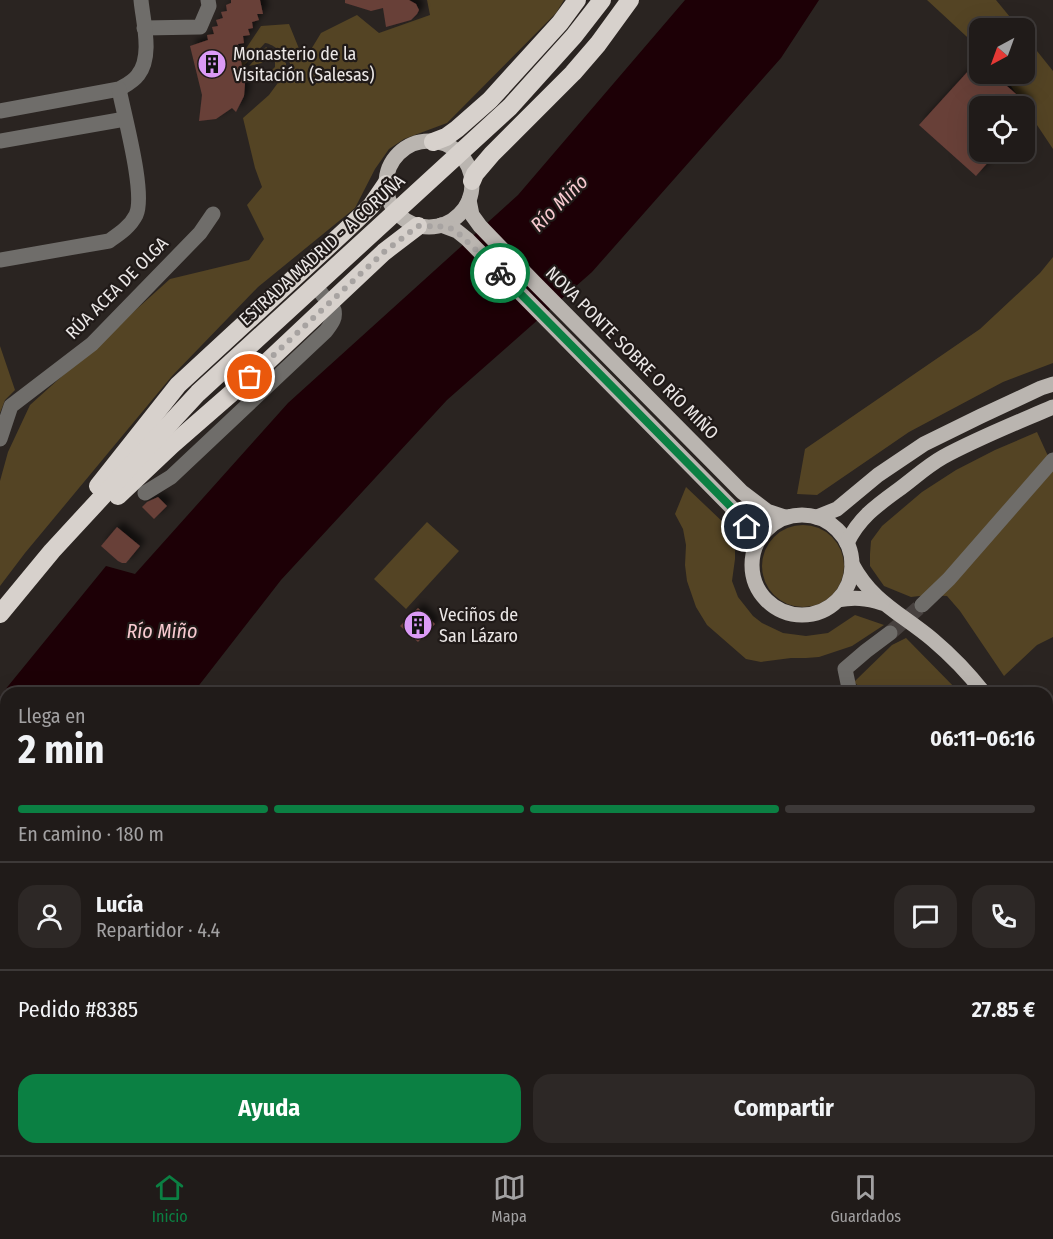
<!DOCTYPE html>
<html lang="es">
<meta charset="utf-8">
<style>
body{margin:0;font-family:"Fira Sans Condensed",sans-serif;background:#2d2826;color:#f1f3f6;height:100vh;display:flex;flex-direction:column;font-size:22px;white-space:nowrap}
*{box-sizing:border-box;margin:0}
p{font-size:20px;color:#a2a1a2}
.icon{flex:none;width:33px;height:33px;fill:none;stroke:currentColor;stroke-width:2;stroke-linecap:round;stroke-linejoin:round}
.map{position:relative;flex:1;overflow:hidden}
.sheet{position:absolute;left:0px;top:687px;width:1053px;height:468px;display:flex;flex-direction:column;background:#201b19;border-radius:18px 18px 0 0;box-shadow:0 6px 24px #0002,0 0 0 2px #3d3938}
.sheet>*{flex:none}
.needle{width:39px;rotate:221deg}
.fabs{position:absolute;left:969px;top:18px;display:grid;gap:12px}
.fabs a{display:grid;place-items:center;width:66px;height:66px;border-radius:12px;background:#201b19;box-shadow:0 6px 24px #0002,0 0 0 2px #3d3938;font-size:30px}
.pin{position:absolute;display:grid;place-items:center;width:51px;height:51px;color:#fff;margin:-26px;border:3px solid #fff;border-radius:50%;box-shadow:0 2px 6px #0007}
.courier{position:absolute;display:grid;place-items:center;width:60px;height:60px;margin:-30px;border:4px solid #0b8043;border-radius:50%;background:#fff;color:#222;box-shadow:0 2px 8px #0007}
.summary em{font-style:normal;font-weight:700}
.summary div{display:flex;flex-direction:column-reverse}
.summary{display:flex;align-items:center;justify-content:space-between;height:102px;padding:0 18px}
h1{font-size:39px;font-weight:700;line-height:45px}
.bar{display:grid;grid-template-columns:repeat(4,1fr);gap:9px 6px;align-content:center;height:72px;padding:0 18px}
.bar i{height:8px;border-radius:4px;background:#3d3938}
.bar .on{background:#0b8043}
.bar p{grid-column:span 4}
.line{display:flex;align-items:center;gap:15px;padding:0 18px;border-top:2px solid #3d3938}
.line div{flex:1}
.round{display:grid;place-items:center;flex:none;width:63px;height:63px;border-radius:18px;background:#2d2826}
.cta{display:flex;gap:12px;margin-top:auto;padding:12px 18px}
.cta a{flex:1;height:69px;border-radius:18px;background:#0b8043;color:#fff;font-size:24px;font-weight:700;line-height:69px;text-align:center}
.cta a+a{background:#2d2826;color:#f1f3f6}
.menu{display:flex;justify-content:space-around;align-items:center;height:84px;border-top:2px solid #3d3938;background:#201b19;font-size:16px;color:#a2a1a2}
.menu a{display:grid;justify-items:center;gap:3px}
.menu .on{color:#0b8043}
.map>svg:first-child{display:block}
.green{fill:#544424}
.water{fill:#1d0006}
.building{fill:#683f39;filter:url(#shadow)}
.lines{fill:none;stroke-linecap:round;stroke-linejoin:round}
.minor-tunnel{stroke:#47413f;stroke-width:15;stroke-dasharray:15 8;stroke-linecap:butt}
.minor{stroke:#6f6d6a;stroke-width:15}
.major{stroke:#bab5b0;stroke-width:15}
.highway{stroke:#d7d1cc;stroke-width:18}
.done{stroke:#a7a3a1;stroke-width:6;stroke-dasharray:0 10.8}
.route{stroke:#0b8043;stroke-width:8}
.labels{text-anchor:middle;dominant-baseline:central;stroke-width:4.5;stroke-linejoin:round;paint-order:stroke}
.poi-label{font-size:18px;fill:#ebe7e6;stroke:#201a18;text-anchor:start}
.street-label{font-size:18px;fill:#ebe7e6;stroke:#201a18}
.water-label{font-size:20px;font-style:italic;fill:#f8cad0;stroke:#201a18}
</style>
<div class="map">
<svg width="1053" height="1155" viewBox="0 0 1053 1155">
<defs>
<filter id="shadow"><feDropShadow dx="5.5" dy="-5.5" stdDeviation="3" flood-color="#0009"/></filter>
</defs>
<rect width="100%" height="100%" fill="#2a2421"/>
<!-- green -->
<g class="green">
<path d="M427,0H564L556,13L447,123L404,139L389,149L375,169L355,208L258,287L172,376L25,553L0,586V481L8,452L30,405L170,279L249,260L264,239L247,205L262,187L255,168L243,118L269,95L291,65C287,56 274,44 265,43L242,68L237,62L261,26L289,24L304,61L321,33L357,15L379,33L430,15Z"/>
<polygon points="927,0 996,0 1019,28 980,28 979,48"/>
<polygon points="1025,36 1053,71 1053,149 1003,74 1024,74"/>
<polygon points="266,47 274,54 272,57 265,58 262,63 249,66"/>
<polygon points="279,57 286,63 286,65 271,83 271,71 275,67 275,61"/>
<polygon points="1053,257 1053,363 1003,382 909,432 817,495 797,494 805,449 980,329 1040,273"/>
<polygon points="0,346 15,390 5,400 0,413"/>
<polygon points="1037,432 1053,467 1053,637 1037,645 1004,676 960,611 947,596 928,595 911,597 884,586 870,566 870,554 871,541 882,526 922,492 956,470 995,450"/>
<polygon points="686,487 726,525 735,543 735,559 732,581 738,597 753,616 762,623 783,633 806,636 828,633 855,615 884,625 852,646 819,657 806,658 791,658 761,662 746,659 707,625 696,607 687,581 685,565 686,545 683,529 675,514"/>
<polygon points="427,522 459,551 406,609 374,579"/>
<circle cx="803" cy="566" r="41"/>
<polygon points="906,638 960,693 866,693 854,682 892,645"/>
<polygon points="6,1112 6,1149 140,1149 148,1155 0,1155 0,1122"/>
<polygon points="168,1149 240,1149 233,1155 178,1155"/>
</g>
<!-- water -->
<polygon class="water" points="685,0 819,0 781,58 592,272 447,400 281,580 193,693 6,693 6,954 0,965 0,696 106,566 135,574 288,403 518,195"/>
<!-- building -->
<g class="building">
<polygon points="231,0 260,0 263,14 257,14 259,20 252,22 253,28 248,29 250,35 243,36 244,43 238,44 245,84 244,96 236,112 232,108 216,119 199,121 202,95 190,46 208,40 207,35 214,34 212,27 218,26 216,20 223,18 221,12 227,11 226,5 231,3"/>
<polygon points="345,0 409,0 416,4 419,10 417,14 411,20 386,27 383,8 371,11 345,3"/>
<polygon points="980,58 980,74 993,74 1030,106 980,106 980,152 997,152 976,176 919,125"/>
<polygon points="158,497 167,506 154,519 142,507 147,502"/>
<polygon points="117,527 140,546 126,563 122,563 118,561 101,546"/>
<polygon points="418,608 435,624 418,642 400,626"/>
</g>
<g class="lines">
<!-- minor-tunnel -->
<polyline class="minor-tunnel" points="890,633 922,605"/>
<!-- minor -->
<g class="minor">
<polyline points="144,28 200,27 209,6 208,0"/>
<path d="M0,111L119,89C126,85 133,82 138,75C153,56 143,22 141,0"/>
<polyline points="0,141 125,119"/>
<path d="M0,260L109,241C119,234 130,227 136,215C146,194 124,115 119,89"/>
<polyline points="0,439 11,406 92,344 200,233 213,214"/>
<path d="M145,493L171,477L326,331C331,324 336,319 334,310L315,285"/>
<polyline points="922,605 949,579 1053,460"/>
<polyline points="850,693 845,669 866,651 890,633"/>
<polyline points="1047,978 1053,977"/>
<polyline points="0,1032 6,1020"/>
<polyline points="505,1149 507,1155"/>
<polyline points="991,1149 994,1155"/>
<polyline points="281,1155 287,1149"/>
<polyline points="381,1155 395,1149"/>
<polyline points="599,1155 609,1149"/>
</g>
<!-- major -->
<g class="major">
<circle cx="429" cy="184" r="43"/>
<polyline points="469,200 472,215 480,226 534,282 742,492 767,511 785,517"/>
<polyline points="441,225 457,231 467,239 736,512 747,527 755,545"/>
<circle cx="802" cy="565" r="50"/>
<polyline points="817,517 837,509 878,475 924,444 981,416 1041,388 1053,384"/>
<path d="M847,543C859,518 876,506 898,490C913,479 927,466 943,457C978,438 1016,423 1053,407"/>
<path d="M852,564C873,603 901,613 933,640C952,656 969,674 984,693"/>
<path d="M838,600C854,597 866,598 882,603"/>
<polyline points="1047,798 1053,814"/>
</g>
<!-- highway -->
<g class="highway">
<polyline points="433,142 446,137 457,129 490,100 560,23 577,0"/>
<polyline points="472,181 475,174 492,154 573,73 598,44 630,0"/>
<polyline points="98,486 178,385 346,230 371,206 386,184"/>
<polyline points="118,496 172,445 266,363 384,252 418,226"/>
<polyline points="0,614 52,551 198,393 510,107 574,36 602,0"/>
</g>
</g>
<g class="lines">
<!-- done -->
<path class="done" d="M250,377L384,252L418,226C432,227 444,224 456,231L500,273"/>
<!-- route -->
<polyline class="route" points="500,273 736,512 747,527"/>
</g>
<!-- icons -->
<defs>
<g id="building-disc" transform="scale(1.5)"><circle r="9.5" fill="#db9af6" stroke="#201a18"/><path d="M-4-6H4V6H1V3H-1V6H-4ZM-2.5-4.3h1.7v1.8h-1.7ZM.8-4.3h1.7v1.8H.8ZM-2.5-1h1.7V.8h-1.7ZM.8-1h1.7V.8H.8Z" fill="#111"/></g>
</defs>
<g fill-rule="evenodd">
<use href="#building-disc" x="212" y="64"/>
<use href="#building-disc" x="418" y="625"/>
</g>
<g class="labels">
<!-- poi labels -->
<g class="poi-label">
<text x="233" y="54">Monasterio de la<tspan x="233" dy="21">Visitación (Salesas)</tspan></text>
<text x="439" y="615">Veciños de<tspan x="439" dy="21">San Lázaro</tspan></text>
</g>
<!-- street labels -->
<g class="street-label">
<text transform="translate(322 250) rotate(-42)">ESTRADA MADRID - A CORUÑA</text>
<text transform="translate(117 288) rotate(-45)">RÚA ACEA DE OLGA</text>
<text transform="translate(632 353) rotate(45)">NOVA PONTE SOBRE O RÍO MIÑO</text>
</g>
<!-- water labels -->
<g class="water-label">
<text transform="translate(559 203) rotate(-45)">Río Miño</text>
<text x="162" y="631">Río Miño</text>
</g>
</g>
</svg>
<div class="fabs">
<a><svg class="needle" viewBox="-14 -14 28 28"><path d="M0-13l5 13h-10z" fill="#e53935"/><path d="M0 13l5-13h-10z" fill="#a2a1a2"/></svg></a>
<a><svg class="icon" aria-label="locate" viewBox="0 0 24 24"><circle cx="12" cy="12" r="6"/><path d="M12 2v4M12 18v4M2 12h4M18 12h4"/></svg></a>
</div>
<div class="pin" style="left:250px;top:377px;background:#ea580c"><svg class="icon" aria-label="bag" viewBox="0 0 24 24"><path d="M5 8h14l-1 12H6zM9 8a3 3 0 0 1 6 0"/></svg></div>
<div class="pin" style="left:747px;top:527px;background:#1f2937"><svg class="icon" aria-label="home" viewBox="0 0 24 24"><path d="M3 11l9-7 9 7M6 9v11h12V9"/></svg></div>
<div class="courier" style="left:500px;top:273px"><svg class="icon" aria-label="bike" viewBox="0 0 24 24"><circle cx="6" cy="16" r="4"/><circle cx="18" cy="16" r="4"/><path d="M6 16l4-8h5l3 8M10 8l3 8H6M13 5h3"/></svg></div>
<section class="sheet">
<div class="summary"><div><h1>2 min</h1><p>Llega en</p></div><em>06:11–06:16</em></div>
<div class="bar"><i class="on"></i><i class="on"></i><i class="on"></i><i></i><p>En camino · 180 m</p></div>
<div class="line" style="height:108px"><a class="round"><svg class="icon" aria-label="person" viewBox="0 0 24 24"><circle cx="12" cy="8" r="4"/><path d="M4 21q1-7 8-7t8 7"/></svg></a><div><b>Lucía</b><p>Repartidor · 4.4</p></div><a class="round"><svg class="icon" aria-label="chat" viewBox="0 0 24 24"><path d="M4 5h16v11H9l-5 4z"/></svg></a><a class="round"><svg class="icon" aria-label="phone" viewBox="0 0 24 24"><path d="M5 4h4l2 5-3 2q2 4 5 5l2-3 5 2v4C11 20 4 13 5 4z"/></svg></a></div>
<div class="line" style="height:78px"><div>Pedido #8385</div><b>27.85 €</b></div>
<div class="cta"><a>Ayuda</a><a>Compartir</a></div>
</section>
</div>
<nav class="menu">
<a class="on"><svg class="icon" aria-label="home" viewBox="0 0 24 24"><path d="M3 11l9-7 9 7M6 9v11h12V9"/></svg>Inicio</a>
<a><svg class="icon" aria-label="map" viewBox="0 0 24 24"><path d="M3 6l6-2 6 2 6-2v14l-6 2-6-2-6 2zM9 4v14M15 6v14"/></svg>Mapa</a>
<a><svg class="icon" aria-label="saved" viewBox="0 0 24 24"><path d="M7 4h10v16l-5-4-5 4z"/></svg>Guardados</a>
</nav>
